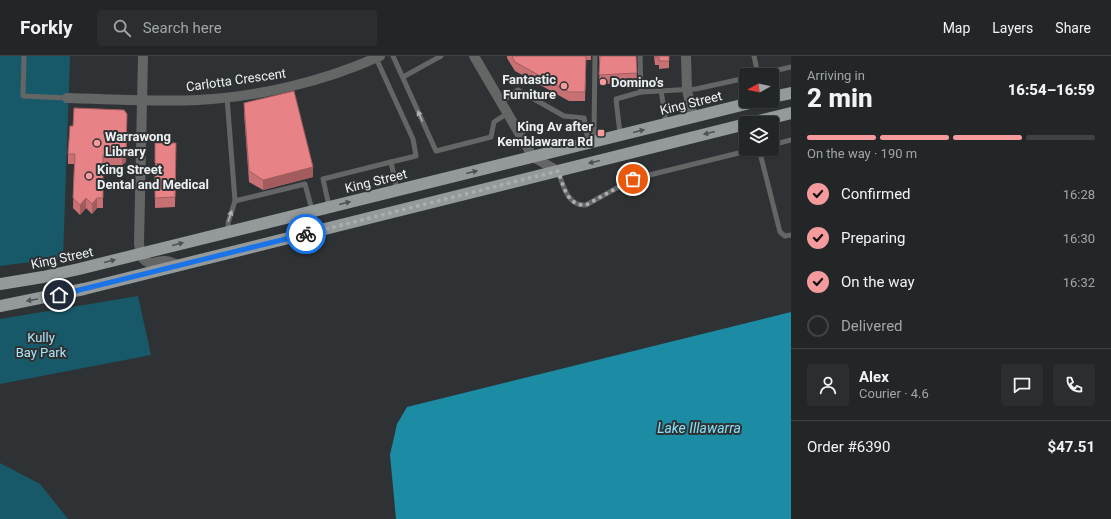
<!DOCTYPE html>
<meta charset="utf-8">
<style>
body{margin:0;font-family:Roboto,sans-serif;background:#2a2e2f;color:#f1f3f6;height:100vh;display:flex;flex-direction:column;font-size:15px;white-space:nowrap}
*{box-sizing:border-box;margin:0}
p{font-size:13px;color:#a2a5a7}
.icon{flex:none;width:22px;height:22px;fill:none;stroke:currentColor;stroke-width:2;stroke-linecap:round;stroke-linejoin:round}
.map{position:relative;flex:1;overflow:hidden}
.details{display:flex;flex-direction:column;background:#222627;width:320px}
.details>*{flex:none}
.needle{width:26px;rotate:262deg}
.fabs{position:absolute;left:739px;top:12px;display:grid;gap:8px}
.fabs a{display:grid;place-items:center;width:40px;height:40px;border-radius:4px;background:#222627;box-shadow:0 1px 3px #0004,0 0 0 1px #3f4344;font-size:20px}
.pin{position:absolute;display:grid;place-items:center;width:34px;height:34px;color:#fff;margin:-17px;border:2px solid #fff;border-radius:50%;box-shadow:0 1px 4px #0007}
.courier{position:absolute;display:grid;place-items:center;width:40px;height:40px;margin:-20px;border:3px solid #1a73e8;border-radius:50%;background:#fff;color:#222;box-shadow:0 1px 5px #0007}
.summary em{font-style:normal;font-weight:800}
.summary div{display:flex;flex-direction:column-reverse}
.summary{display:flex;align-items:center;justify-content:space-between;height:68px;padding:0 16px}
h1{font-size:26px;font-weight:800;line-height:30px}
.bar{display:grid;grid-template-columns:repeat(4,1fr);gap:6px 4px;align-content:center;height:48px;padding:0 16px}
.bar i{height:5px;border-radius:3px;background:#3f4344}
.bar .selected{background:#f59b9d}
.bar p{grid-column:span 4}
.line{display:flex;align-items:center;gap:10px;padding:0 16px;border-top:1px solid #3f4344}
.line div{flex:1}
.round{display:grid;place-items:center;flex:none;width:42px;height:42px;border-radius:4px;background:#2a2e2f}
ol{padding:0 16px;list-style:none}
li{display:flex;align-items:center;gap:12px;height:44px}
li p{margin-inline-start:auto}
li .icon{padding:4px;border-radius:50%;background:#f59b9d;color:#111;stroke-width:4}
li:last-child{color:#a2a5a7}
li i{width:22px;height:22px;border:2px solid #3f4344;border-radius:50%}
header{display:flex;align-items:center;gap:24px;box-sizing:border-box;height:56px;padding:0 20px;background:#222627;border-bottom:1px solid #3f4344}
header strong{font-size:19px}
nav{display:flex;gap:22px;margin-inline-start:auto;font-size:14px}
.search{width:280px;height:36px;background:#2a2e2f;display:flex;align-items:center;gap:10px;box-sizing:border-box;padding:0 14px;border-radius:4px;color:#a2a5a7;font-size:15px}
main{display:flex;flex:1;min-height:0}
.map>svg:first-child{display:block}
.green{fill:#185969}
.water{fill:#1c8ba4}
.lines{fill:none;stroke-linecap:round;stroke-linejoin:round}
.lane{stroke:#646666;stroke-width:5}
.street{stroke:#646666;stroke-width:10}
.primary{stroke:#94999a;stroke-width:12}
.wall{fill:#c77174}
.shaded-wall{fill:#a25c5e}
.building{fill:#e78387;stroke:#a25c5e}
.oneway{fill:#afb2b2}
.oneway2{fill:#4d5153}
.done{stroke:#aaaeae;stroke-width:4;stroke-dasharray:0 7.2}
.route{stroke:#1a73e8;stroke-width:5}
.poi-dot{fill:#f59b9d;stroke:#2e3234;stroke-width:1.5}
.labels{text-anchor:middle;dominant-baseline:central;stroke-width:4;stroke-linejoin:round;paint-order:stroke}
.poi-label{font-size:13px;font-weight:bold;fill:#edf0f0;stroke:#2e3234;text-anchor:start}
.street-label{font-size:13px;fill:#edf0f0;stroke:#2e3234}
.park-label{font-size:13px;fill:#abe4f4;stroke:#2e3234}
.water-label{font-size:14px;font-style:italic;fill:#87e1f9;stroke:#2e3234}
</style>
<header>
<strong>Forkly</strong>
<div class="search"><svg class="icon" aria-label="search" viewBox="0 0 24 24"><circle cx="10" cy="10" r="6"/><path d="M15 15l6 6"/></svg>Search here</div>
<nav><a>Map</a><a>Layers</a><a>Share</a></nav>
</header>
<main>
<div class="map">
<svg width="791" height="463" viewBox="0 0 791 463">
<rect width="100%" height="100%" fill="#2e3234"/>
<!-- green -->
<g class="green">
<polygon points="0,0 70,0 63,202 0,210"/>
<polygon points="138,240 151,299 0,328 0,263"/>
<polygon points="0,407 40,428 68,463 0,463"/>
</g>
<!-- water -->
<polygon class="water" points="791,256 791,463 396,463 390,399 397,368 407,351"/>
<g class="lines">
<!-- lane -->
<g class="lane">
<polyline points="24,0 23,40 67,42"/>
<polyline points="393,0 436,95 491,81 494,66 508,57"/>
<polyline points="640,0 641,36 696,33 746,22"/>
<polyline points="754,0 758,19"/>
<polyline points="376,2 413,83 416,100 391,106 397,134"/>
<polyline points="757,19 791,11"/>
<polyline points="403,21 441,0"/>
<polyline points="661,34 666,67"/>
<polyline points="227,41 235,145 305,128 312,154"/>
<polyline points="501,46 518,34 564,60 584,62 587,79 592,86 594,77 595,0"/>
<polyline points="620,78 616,43 641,36"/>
<polyline points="772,89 791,84"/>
<polyline points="759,93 780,176 785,180 791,179"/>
<path d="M558,115C563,128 567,151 586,149L633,123L755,93"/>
<polyline points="329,150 323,123 391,106"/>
<polyline points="229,176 228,167 235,145"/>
</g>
<!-- street -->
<g class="street">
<path d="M143,0L139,187C140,195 141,206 151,207C155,207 160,205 164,205C169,205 174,207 179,210"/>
<polyline points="474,0 533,101 558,115"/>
<polyline points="686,0 687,34 693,61"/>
<path d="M67,42C110,43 154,46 198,44C258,41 326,25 380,0"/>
</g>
<!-- primary -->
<g class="primary">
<polyline points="772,41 791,37"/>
<polyline points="751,67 791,57"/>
<polyline points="0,228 43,221 79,213 758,45"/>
<polyline points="0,250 84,233 746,68"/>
</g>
</g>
<!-- wall -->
<g class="wall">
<polygon points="507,0 591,0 591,4 586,4 585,45 569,45 515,15 507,2"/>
<polygon points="599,0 636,0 637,27 599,28 600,4 599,4"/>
<polygon points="654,0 669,0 669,12 659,13 659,9 655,9"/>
<polygon points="244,47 313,121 263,134 249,126 244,57"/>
<polygon points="127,69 126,106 122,109 103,109 103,152 97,152 92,158 86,152 80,159 73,152 74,108 68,108 68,98 73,70"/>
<polygon points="176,87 175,151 155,152 155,107"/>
</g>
<!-- shaded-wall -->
<g class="shaded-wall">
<polygon points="127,58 126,106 122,109 122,99"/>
<polygon points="313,111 313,121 263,134 263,124"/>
<polygon points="86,142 86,152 80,159 80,149"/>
<polygon points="97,142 97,152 92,158 92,148"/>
</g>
<!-- building -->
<g class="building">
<polygon points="512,0 586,0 585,36 569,36 515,6"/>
<polygon points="600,0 636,0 637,17 599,19"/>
<polygon points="655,0 669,0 669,5 659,5 659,1 655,1"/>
<polygon points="294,35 313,111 263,124 249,115 244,47"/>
<polygon points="74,52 124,54 127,58 126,96 122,99 103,99 103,142 97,142 92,148 86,142 80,149 73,142 75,98 68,98 70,70 73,70"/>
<polygon points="155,87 176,87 175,141 155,142 155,118 158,108 155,107"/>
</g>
<!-- one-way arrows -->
<defs><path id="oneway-solid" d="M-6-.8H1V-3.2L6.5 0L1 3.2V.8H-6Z"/></defs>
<g class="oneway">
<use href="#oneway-solid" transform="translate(420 60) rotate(-114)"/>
<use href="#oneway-solid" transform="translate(230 160) rotate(-71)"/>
</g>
<g class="oneway2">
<use href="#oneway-solid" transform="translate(639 75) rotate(-14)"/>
<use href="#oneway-solid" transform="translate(709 77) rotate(166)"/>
<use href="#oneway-solid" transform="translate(594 106) rotate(166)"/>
<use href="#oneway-solid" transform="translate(472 116) rotate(-14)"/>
<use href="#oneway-solid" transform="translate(345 147) rotate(-14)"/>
<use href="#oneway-solid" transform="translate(178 188) rotate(-14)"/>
<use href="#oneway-solid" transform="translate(110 205) rotate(-14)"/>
<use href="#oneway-solid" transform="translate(32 244) rotate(170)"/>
</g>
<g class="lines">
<!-- done -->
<path class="done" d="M306,178L558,115C563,128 567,151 586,149L633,123"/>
<!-- route -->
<polyline class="route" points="59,239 306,178"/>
</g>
<!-- markers -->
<g class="poi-dot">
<circle cx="603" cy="26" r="4"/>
<circle cx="564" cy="30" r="4"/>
<rect x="597" y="73" width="8" height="8" rx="2"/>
<circle cx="97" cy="87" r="4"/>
<circle cx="89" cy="120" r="4"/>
</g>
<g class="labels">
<!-- poi labels -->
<g class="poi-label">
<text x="556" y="23" text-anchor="end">Fantastic<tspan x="556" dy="15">Furniture</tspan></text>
<text x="611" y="26">Domino's</text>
<text x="593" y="70" text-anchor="end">King Av after<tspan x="593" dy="15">Kemblawarra Rd</tspan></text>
<text x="105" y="80">Warrawong<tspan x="105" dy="15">Library</tspan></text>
<text x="97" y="113">King Street<tspan x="97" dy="15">Dental and Medical</tspan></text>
</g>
<!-- street labels -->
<g class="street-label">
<text transform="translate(236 24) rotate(-8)">Carlotta Crescent</text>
<text transform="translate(691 47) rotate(-14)">King Street</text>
<text transform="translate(376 125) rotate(-14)">King Street</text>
<text transform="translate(62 202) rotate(-12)">King Street</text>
</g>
<!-- park labels -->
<g class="park-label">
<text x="41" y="281">Kully<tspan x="41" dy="15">Bay Park</tspan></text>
</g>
<!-- water labels -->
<g class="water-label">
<text x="699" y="372">Lake Illawarra</text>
</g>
</g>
</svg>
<div class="fabs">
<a><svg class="needle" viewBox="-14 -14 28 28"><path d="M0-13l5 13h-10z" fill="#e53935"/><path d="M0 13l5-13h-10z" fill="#a2a5a7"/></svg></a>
<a><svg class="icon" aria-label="layers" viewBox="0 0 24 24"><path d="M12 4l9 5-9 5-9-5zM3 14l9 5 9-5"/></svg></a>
</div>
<div class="pin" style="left:633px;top:123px;background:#ea580c"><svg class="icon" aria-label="bag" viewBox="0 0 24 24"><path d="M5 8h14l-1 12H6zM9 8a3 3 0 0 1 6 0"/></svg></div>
<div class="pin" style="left:59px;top:239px;background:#1f2937"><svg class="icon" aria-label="home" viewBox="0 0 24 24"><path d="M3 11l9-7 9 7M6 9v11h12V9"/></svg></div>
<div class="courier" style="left:306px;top:178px"><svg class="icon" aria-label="bike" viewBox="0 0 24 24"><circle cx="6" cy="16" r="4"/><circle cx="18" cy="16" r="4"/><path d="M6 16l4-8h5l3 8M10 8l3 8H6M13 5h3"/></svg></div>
</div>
<section class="details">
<div class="summary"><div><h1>2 min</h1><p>Arriving in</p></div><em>16:54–16:59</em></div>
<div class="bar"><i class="selected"></i><i class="selected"></i><i class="selected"></i><i></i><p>On the way · 190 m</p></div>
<ol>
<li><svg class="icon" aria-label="check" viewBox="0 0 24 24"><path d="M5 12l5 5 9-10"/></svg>Confirmed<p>16:28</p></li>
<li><svg class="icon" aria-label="check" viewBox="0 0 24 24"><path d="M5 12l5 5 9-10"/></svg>Preparing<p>16:30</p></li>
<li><svg class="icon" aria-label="check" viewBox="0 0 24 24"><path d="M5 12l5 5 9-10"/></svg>On the way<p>16:32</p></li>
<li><i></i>Delivered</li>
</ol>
<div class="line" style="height:72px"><a class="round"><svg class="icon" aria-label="person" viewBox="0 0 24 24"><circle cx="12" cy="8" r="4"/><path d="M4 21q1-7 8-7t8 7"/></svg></a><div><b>Alex</b><p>Courier · 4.6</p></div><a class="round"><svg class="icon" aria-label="chat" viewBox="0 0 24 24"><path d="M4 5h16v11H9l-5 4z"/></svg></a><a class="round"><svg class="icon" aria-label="phone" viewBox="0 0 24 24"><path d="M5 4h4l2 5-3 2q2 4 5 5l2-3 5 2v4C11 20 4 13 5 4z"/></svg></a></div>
<div class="line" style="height:52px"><div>Order #6390</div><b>$47.51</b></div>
</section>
</main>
